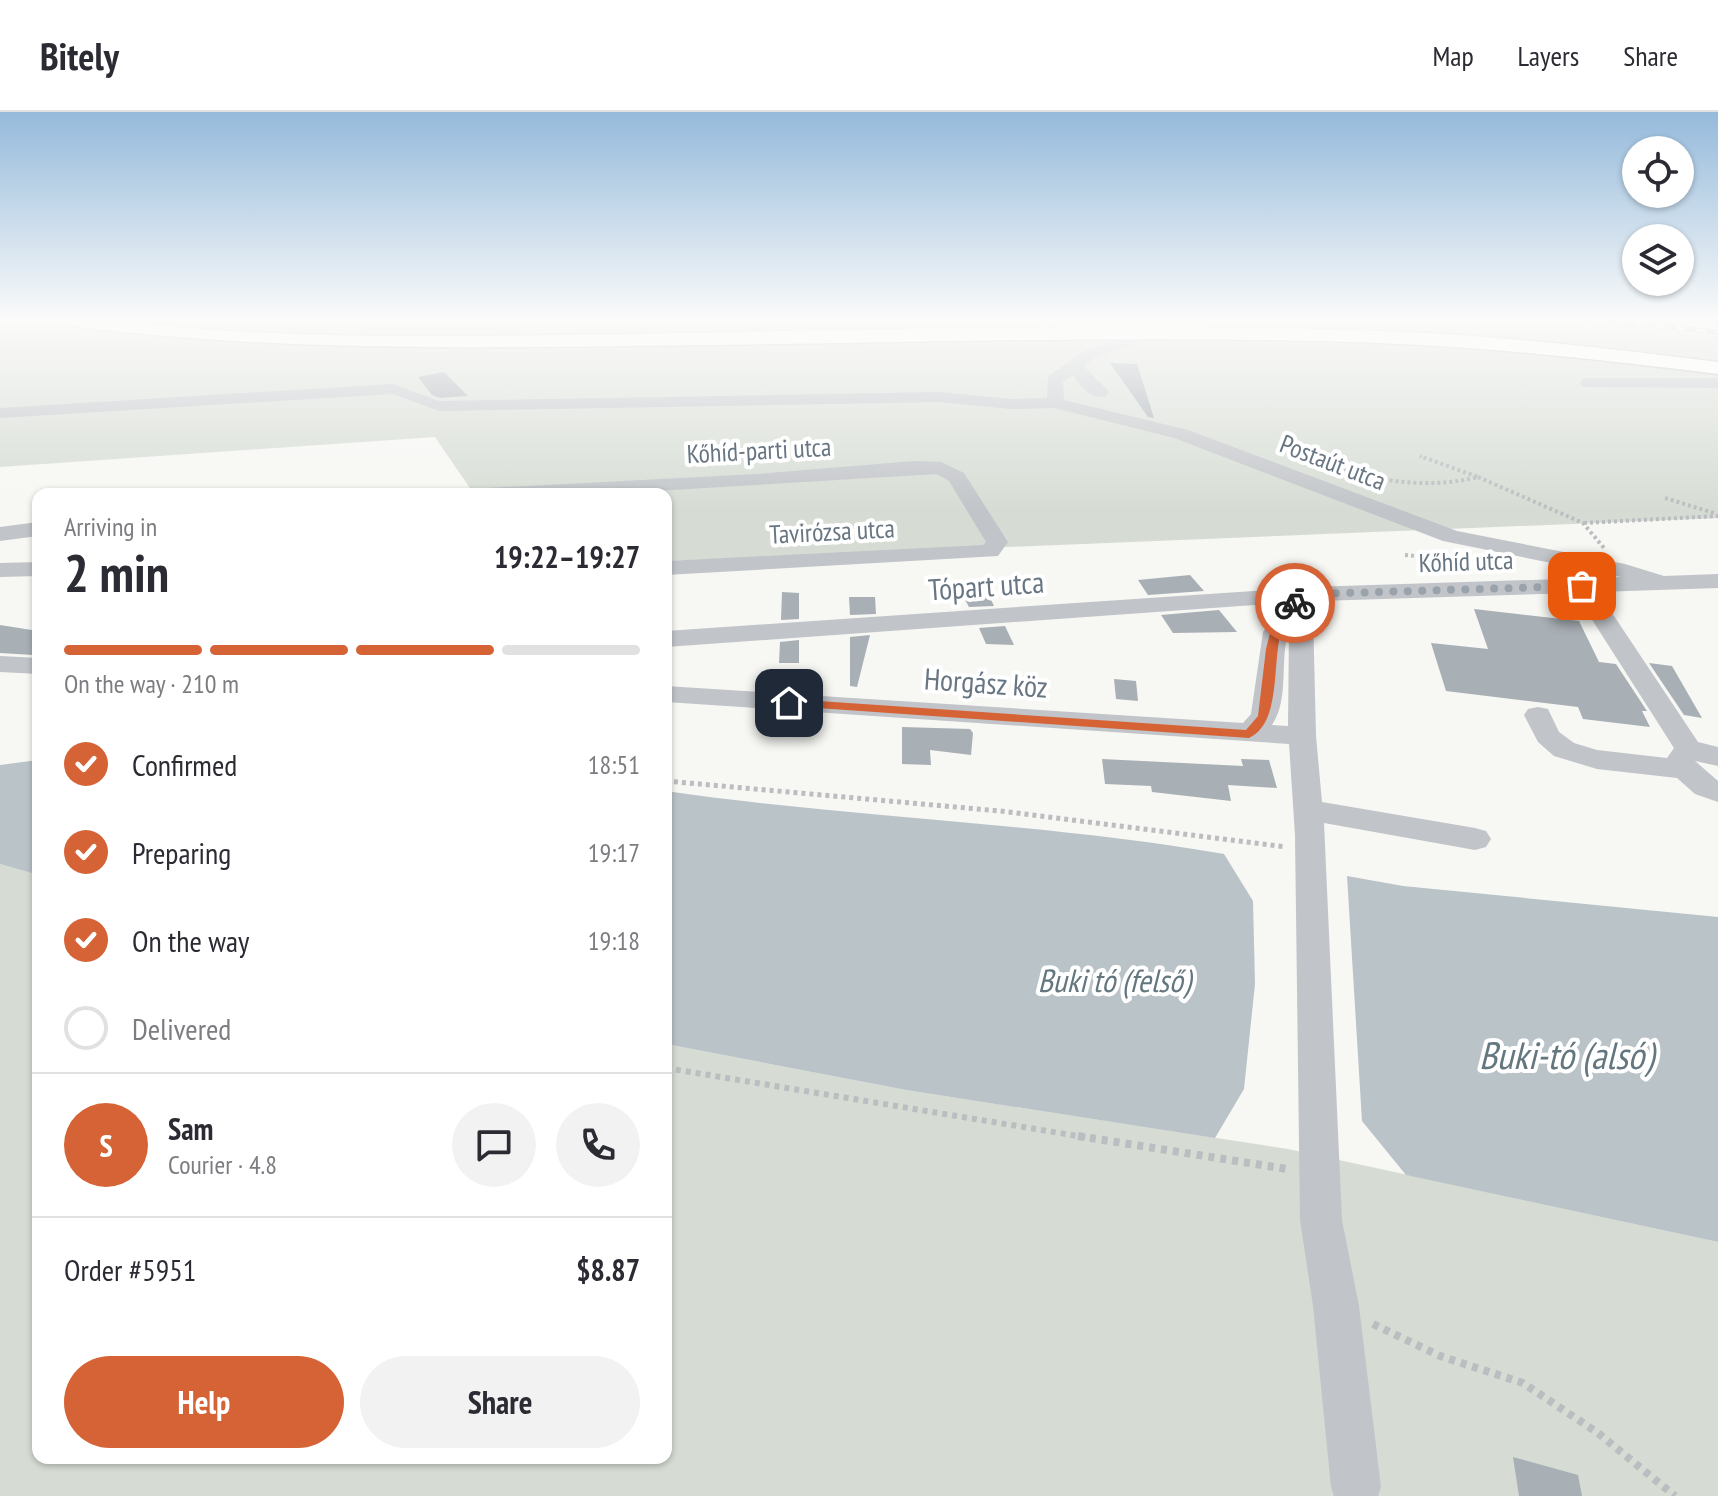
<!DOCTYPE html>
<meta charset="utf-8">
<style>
body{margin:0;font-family:"PT Sans Narrow",sans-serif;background:#f2f2f3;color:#2b2b33;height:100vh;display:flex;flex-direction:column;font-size:30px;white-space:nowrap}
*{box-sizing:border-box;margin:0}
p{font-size:26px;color:#7c7c81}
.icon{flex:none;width:44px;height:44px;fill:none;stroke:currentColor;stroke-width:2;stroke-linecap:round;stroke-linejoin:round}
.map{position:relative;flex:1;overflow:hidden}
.sheet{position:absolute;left:32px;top:376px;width:640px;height:976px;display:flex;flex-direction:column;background:#fff;border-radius:16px;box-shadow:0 2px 6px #0004}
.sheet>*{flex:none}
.tools{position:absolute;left:1622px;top:24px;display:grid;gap:16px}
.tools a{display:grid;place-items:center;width:72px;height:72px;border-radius:50%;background:#fff;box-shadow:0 2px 6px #0004;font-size:40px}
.pin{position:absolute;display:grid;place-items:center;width:68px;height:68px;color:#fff;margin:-34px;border-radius:16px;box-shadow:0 4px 12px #0006}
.courier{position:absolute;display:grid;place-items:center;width:80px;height:80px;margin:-40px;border:6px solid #d56336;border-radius:50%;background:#fff;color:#222;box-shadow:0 2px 10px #0007}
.overview em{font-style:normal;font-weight:700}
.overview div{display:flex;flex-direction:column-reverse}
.overview{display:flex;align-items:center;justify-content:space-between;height:136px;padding:0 32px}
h1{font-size:52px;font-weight:700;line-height:60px}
.bar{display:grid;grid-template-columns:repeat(4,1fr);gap:12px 8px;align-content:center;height:96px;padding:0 32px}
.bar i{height:10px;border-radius:6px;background:#e1e1e2}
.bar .selected{background:#d56336}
.bar p{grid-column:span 4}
.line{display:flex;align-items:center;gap:20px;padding:0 32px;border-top:2px solid #e1e1e2}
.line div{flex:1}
.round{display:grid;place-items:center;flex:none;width:84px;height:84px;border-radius:42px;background:#f2f2f3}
ol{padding:0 32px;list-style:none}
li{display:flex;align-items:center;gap:24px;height:88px}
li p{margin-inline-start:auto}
li .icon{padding:8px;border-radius:50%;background:#d56336;color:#fff;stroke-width:4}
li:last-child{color:#7c7c81}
li i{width:44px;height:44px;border:4px solid #e1e1e2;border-radius:50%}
.cta{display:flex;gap:16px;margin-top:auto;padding:16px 32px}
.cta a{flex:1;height:92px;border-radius:48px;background:#d56336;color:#fff;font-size:32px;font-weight:700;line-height:92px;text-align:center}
.cta a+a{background:#f2f2f3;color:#2b2b33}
header{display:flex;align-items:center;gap:48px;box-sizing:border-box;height:112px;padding:0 40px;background:#fff;border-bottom:2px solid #e1e1e2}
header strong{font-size:38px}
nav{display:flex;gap:44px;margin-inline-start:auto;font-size:28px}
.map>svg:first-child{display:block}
.built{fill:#e8e9e8}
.green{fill:#d6dcd4}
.water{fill:#bac3c8}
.building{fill:#a8afb5}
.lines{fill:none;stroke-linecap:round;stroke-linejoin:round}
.major-casing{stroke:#b4b8bc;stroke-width:3}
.path-far4{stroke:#bbbdc0;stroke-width:3;stroke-dasharray:2 2;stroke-linecap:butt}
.path-far3{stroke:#bbbdc0;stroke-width:4;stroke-dasharray:3 3;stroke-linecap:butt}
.path-far2{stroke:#bbbdc0;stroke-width:5;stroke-dasharray:4 4;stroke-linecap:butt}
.path-far1{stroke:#bbbdc0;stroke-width:6;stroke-dasharray:5 5;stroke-linecap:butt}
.path{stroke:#bbbdc0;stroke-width:8;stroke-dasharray:6 6;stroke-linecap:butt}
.minor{fill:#c1c4c8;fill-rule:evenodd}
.major{fill:#fff;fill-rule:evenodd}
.rail-casing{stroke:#a0a6ac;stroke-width:5}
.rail{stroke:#fff;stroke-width:3;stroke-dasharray:10;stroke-linecap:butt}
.route{fill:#d56336}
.done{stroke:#9aa3ab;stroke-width:8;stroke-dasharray:0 14.4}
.labels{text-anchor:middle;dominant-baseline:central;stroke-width:8;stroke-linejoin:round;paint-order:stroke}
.far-street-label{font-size:26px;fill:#687683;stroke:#fff}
.street-label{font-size:30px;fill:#687683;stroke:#fff}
.water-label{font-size:32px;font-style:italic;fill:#64777f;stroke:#fff}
.near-water-label{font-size:38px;font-style:italic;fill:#64777f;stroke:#fff}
</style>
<header>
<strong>Bitely</strong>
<nav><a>Map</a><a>Layers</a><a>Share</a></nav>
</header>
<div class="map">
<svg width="1718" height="1384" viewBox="0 0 1718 1384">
<rect width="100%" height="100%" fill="#f7f7f4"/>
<!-- built -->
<polygon class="built" points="1549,206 1718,206 1718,223 1648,216"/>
<!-- green -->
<g class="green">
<polygon points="0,206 1549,206 1718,223 1718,406 666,449 666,382 474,382 435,325 0,355"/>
<polygon points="0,752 38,763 38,1346 666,1346 666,932 906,978 1288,1037 1718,1130 1718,1384 0,1384"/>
</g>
<!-- water -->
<g class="water">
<polygon points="38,648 38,763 0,752 0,653"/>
<path d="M666,679C851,706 1040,710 1224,742L1253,789L1255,872L1244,977L1215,1026L906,978L666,932Z"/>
<polygon points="1347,764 1403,774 1718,805 1718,1130 1406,1063 1362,1009"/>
</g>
<!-- building -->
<g class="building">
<polygon points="1110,251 1137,252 1154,306 1148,305"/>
<polygon points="444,260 468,284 440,286 432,283 418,265"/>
<polygon points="1190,463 1204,479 1148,483 1138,468"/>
<polygon points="987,479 994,494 969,495 962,482"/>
<polygon points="782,480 799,481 799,507 781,508"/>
<polygon points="849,485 875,485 876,502 850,503"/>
<polygon points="1474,497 1579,509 1599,550 1616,552 1647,599 1642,599 1650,615 1583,607 1578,595 1446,579 1431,531 1488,537"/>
<polygon points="1219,498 1237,520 1173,521 1161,503"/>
<polygon points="0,513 38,519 38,538 33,543 0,541"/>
<polygon points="1005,514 1014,533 986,532 979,516"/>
<polygon points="870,523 857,575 850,574 850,525"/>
<polygon points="799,528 799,551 779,551 780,530"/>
<polygon points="1649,551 1672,554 1702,606 1684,603"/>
<polygon points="1114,567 1136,569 1138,589 1116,587"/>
<polygon points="902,615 970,617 973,621 971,643 930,638 931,653 902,652"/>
<polygon points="1102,647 1243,654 1241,647 1269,648 1277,676 1228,673 1231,689 1152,680 1151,674 1105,672"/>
<polygon points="1513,1345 1578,1363 1582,1384 1519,1384"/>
</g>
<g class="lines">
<!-- major casing -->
<g class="major-casing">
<path id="major" d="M48,206C105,206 160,214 216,218C294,223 373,225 451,224C767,223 1084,206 1400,220C1507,224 1612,237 1718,250V262C1613,249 1508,237 1402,232C1174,222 945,230 717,233C496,235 277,242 58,212Z"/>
</g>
<!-- path-far4 -->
<polyline class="path-far4" points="1420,344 1424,345"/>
<!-- path-far3 -->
<g class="path-far3">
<path d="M1314,349C1369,367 1421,379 1478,365L1420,344"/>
<polyline points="1478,365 1583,411 1604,436"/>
<polyline points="1665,386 1714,401"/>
<polyline points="1584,411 1718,404"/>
<polyline points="1405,443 1467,449"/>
</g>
<!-- path-far2 -->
<polyline class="path-far2" points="666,669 1000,699 1286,735"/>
<!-- path-far1 -->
<polyline class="path-far1" points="666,956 1090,1026"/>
<!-- path -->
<g class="path">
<polyline points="1078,1024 1287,1057"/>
<polyline points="1373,1212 1440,1244 1523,1271 1598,1321 1675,1384"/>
</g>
<!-- minor -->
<g class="minor">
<path d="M1132,217L1140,222L1136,231L1098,244L1084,254C1092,264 1102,271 1109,280L1106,284C1090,288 1081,274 1073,263L1063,270L1064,288L1188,318L1457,419L1625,452L1664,464L1718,462V476L1598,480L1698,630L1718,635V654L1695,649L1718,669V690L1695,682L1677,666L1597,657L1554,644L1538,630L1524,603L1528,597L1538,595L1548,597L1559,620L1574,631L1597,638L1667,646L1674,636L1575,481L1319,489L1313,501L1316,624L1322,690L1475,716L1486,719L1491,727L1486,735L1475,738L1324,711L1342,1108L1359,1194L1381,1375L1378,1384H1334L1331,1375L1313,1194L1300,1108L1295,723L1289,632L666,590V574L1243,611L1251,602L1263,520L1282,491L666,535V519L1311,475L1621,465L1443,429L1174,326L1054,296L1011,297L939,290L439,299L393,282L0,306V296L393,272L439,289L939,280L1011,287L1047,286L1048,264L1086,238L1123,225L1126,219ZM1289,517L1288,614L1272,613C1290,586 1279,548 1289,517Z"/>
<polygon points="1589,266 1718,266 1718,276 1583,275 1580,271 1583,267"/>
<polygon points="914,349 941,350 964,361 1008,430 998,444 666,463 666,449 983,433 986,430 949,369 937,362 606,382 477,382 487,376 757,362"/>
<polygon points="38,410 38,424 0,429 0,415"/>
<polygon points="38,450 38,464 0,465 0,451"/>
<polygon points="0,544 38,546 38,562 0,560"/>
</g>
<!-- major -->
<use href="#major" class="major"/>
<!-- rail casing -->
<g class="rail-casing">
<polyline id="rail" points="1576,206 1718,220"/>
</g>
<!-- rail -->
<use href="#rail" class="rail"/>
</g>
<!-- sky -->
<linearGradient id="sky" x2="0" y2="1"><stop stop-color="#95badb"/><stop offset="0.52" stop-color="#fbfbfa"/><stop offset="1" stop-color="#fbfbfa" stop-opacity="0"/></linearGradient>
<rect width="1718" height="400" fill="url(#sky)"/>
<!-- route -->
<path class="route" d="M1291,489L1300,491C1295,497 1287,503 1284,510C1270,543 1284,610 1249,626L789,594L783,591L789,587L1246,618L1258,604L1266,537L1274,506Z"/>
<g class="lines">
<!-- done -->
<polyline class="done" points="1295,491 1311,482 1582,474"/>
</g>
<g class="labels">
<!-- far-street labels -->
<g class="far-street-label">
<text transform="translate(759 338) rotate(-3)">Kőhíd-parti utca</text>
<text transform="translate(1333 350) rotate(21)">Postaút utca</text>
<text transform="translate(832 419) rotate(-3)">Tavirózsa utca</text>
<text transform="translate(1466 449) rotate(-2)">Kőhíd utca</text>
</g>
<!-- street labels -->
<g class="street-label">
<text transform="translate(986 473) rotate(-4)">Tópart utca</text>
<text transform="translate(986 570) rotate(4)">Horgász köz</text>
</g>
<!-- water labels -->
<g class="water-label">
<text x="1114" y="868">Buki tó (felső)</text>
</g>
<!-- near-water labels -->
<g class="near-water-label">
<text x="1566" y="942">Buki-tó (alsó)</text>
</g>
</g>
</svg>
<div class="tools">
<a><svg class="icon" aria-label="locate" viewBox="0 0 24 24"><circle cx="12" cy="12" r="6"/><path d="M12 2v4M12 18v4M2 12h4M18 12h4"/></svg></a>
<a><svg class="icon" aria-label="layers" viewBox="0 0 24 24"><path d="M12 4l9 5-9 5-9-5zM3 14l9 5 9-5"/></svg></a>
</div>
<div class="pin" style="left:1582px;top:474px;background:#ea580c"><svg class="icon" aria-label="bag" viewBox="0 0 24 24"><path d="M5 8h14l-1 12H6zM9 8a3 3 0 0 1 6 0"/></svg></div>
<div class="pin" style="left:789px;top:591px;background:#1f2937"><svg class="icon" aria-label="home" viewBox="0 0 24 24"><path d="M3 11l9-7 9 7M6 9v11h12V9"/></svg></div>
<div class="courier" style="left:1295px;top:491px"><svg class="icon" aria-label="bike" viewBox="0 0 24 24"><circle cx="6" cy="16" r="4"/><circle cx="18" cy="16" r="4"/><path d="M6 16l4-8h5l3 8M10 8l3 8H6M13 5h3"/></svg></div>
<section class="sheet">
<div class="overview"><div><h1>2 min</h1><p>Arriving in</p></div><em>19:22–19:27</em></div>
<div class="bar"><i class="selected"></i><i class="selected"></i><i class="selected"></i><i></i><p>On the way · 210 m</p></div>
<ol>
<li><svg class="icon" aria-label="check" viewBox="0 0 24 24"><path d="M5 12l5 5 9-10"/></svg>Confirmed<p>18:51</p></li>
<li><svg class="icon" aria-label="check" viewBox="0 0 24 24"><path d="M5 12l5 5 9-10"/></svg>Preparing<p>19:17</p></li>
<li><svg class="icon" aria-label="check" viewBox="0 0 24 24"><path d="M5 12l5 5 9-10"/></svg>On the way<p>19:18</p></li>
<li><i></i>Delivered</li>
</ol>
<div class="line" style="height:144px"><b class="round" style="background:#d56336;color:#fff">S</b><div><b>Sam</b><p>Courier · 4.8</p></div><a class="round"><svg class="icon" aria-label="chat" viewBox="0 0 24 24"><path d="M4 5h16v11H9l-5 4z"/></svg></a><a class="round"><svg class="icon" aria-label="phone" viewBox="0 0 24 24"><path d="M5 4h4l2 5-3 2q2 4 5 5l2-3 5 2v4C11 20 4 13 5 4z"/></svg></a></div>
<div class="line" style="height:104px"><div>Order #5951</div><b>$8.87</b></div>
<div class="cta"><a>Help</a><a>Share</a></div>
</section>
</div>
